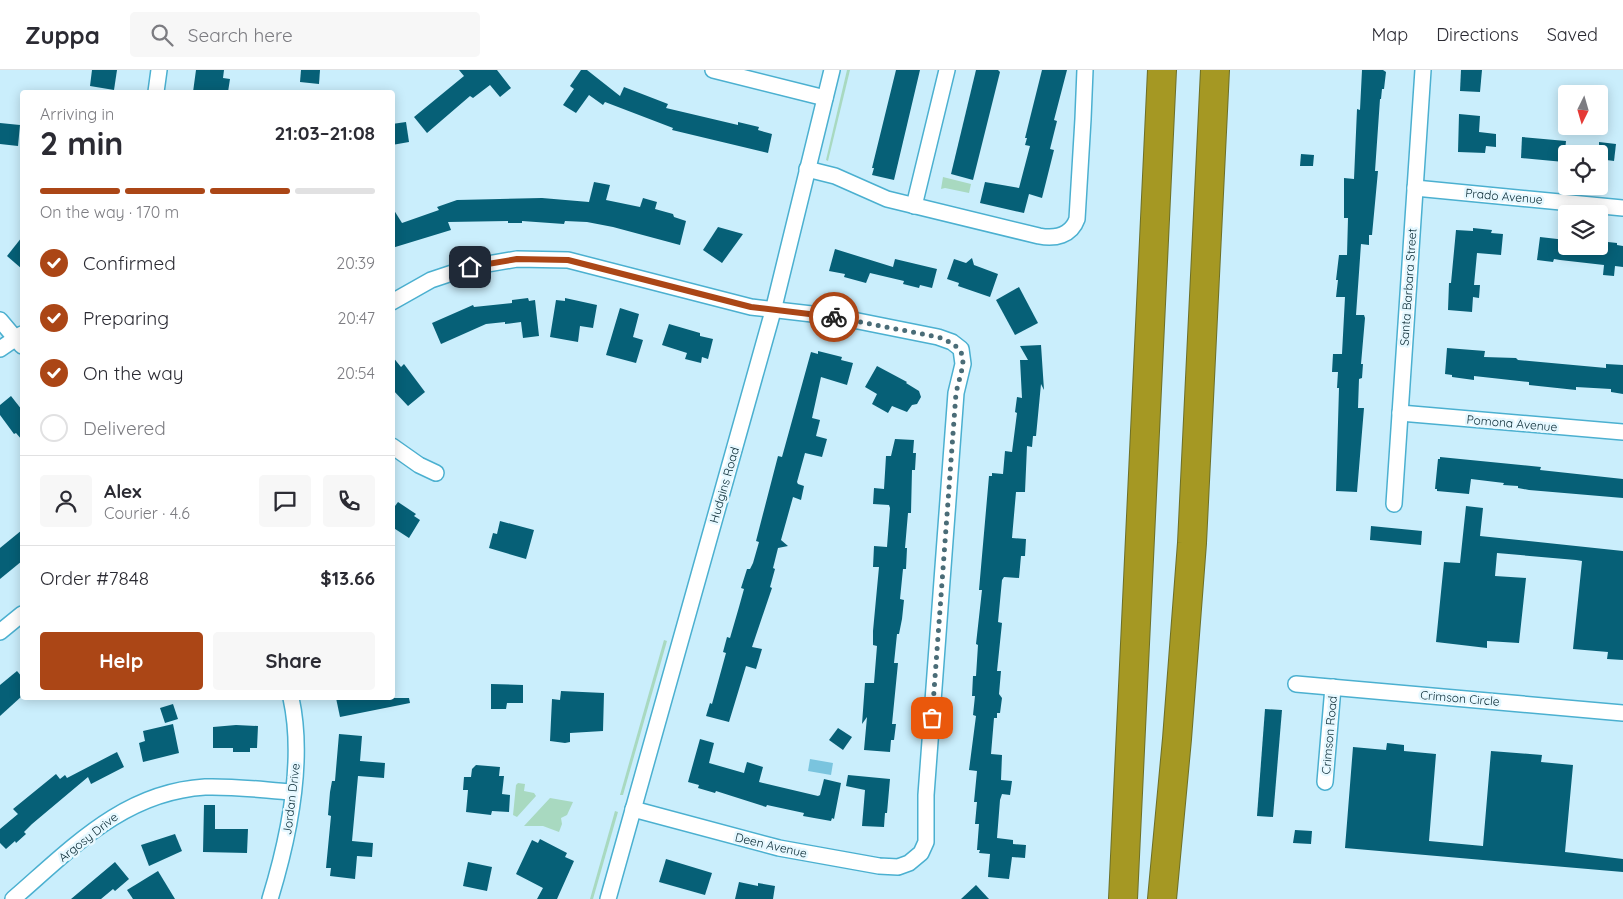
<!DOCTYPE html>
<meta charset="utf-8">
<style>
body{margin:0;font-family:Quicksand,sans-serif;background:#f7f7f7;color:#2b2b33;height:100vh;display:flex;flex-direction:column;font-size:19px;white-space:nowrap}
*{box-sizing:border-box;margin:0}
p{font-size:16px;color:#7c7c81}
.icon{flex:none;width:28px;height:28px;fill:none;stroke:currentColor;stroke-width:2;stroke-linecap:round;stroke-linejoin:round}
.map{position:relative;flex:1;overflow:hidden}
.drawer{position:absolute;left:20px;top:20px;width:375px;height:610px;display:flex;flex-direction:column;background:#fff;border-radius:5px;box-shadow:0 2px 12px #0003}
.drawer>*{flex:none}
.needle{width:32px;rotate:185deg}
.fabs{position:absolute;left:1558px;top:15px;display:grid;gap:10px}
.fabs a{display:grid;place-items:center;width:50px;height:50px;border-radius:5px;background:#fff;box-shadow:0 2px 12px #0003;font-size:25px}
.pin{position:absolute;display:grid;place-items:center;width:42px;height:42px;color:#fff;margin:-21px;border-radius:10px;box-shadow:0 2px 8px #0006}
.courier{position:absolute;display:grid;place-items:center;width:50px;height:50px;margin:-25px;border:4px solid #ab4616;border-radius:50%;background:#fff;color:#222;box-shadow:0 1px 6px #0007}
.headline em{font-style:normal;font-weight:700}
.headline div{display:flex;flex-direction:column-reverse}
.headline{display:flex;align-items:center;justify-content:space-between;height:85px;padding:0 20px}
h1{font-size:32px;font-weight:700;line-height:38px}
.bar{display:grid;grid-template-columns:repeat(4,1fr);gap:8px 5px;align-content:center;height:60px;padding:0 20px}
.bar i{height:6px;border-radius:4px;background:#e1e1e2}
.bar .current{background:#ab4616}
.bar p{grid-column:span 4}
.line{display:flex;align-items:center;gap:12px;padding:0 20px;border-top:1px solid #e1e1e2}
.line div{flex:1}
.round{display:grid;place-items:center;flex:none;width:52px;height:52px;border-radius:5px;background:#f7f7f7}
ol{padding:0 20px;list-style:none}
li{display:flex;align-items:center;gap:15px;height:55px}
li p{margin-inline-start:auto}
li .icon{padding:5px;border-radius:50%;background:#ab4616;color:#fff;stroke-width:4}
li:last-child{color:#7c7c81}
li i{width:28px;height:28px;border:2px solid #e1e1e2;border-radius:50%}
.action{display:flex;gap:10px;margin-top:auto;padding:10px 20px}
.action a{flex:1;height:58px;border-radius:5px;background:#ab4616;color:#fff;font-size:20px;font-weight:700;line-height:58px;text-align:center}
.action a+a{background:#f7f7f7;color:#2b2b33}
header{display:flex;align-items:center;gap:30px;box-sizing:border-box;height:70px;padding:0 25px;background:#fff;border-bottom:1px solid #e1e1e2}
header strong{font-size:24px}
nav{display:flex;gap:28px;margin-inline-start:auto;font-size:18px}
.search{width:350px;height:45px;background:#f7f7f7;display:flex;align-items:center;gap:12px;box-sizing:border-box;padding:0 18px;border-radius:5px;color:#7c7c81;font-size:19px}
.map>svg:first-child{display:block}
.green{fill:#a8d9c0}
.water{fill:#7ac4de}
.building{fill:#066077}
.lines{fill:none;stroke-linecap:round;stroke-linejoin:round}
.street-casing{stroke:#4bb0d0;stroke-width:18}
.highway-casing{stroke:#6d7028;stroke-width:30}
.street{stroke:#fff;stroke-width:15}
.highway{stroke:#a59823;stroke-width:28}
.done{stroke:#4a6c77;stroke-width:5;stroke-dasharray:0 9}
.route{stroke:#ab4616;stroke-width:6}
.labels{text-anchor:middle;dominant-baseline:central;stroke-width:5;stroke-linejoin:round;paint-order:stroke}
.street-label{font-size:12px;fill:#052630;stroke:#e6f8ff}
</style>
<header>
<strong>Zuppa</strong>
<div class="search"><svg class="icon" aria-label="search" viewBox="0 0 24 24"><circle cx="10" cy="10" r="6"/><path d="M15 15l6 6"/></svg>Search here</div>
<nav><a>Map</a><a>Directions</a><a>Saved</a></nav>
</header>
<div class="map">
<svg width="1623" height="829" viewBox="0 0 1623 829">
<rect width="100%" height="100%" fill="#caeefc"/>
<!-- green -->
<g class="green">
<polygon points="847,0 850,0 828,91 826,90"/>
<polygon points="943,107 971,114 969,123 945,118 941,119"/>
<polygon points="664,570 667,571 623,725 620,725"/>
<polygon points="518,713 525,714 524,721 534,723 536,726 517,747 513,745 516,715"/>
<polygon points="550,728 573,732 567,745 561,748 562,754 559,762 543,756 524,756"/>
<polygon points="615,741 618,742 593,829 590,829"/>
</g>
<!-- water -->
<polygon class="water" points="810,689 833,693 831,705 808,701"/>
<!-- building -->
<g class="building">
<polygon points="92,0 117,0 114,20 90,16"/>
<polygon points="196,0 224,0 223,8 230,9 228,22 193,22"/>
<polygon points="301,0 320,0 319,14 300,12"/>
<polygon points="459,0 497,0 511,18 500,27 490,15 473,28 470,26 427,63 414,47 464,6"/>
<polygon points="581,0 587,0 620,26 624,17 668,34 666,38 738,55 738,52 759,57 758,60 772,64 768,83 672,60 673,58 605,32 603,35 589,25 576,43 563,35 574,19 570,16"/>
<polygon points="896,0 920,0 894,110 872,105 874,98 872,98"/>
<polygon points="976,0 998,0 1000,2 973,110 951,104"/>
<polygon points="1042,0 1067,0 1054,50 1057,51 1050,79 1054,80 1042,128 1029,124 1024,143 980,133 985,112 1019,118 1030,76 1025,75 1027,68 1025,68"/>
<polygon points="1362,0 1383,0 1386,2 1384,19 1382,19 1381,29 1380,29 1375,101 1378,101 1372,165 1369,165 1369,175 1361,174 1356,245 1364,245 1365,248 1361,294 1363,294 1362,308 1359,309 1358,338 1364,338 1357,422 1336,421 1339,318 1337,318 1338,302 1332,302 1333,284 1342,284 1345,227 1336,227 1338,210 1336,210 1339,185 1347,185 1348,148 1344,148 1344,108 1354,109 1357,39 1360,40"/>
<polygon points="1461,0 1482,0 1480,22 1460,21"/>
<polygon points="1459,44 1480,46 1479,62 1496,64 1496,77 1486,76 1485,83 1458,82"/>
<polygon points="406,52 409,72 392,75 392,54"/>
<polygon points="0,53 20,55 18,76 0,74"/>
<polygon points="1522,67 1566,71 1564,92 1521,88"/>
<polygon points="1599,72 1616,74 1614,91 1599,89"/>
<polygon points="1301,84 1314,85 1313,96 1300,96"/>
<polygon points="594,112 610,115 606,130 640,137 643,128 657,132 655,139 673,144 674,147 686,151 680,175 613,157 587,152 565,151 564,154 522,151 522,153 508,153 508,151 448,152 451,160 392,178 392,137 402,153 439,140 437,137 457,130 542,128 589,132"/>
<polygon points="718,157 743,164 722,193 703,180"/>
<polygon points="1473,158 1492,160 1491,163 1503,164 1501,185 1477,183 1474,215 1480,215 1479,228 1473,227 1472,242 1448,240 1449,213 1451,213 1456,160 1473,161"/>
<polygon points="22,167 22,199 7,186"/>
<polygon points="1540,167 1566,170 1566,176 1599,176 1599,171 1617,173 1617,175 1623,176 1623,197 1615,196 1614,206 1603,205 1604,195 1560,190 1554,189 1553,192 1537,190"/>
<polygon points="835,179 893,197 895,189 937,199 932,218 920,215 919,218 903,214 904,211 870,203 866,213 844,207 845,204 829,201"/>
<polygon points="972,188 974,195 998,204 990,227 958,216 959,213 947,209 954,189 966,193"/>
<polygon points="1019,217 1038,253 1015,265 996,230"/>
<polygon points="528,228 529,231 535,230 539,266 523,268 521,252 505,254 505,252 486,254 441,274 432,253 473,235 474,237 512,233 512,230"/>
<polygon points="565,228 597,235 593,258 580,256 578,272 550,267 556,230 565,231"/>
<polygon points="620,238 639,244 633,267 643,270 636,293 606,285"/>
<polygon points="669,254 700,263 700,266 713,269 708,289 702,287 701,293 685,289 687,283 662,275"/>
<polygon points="1041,275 1044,320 1041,314 1036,366 1033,366 1032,377 1027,376 1025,422 1016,422 1012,468 1026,469 1025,486 1021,486 1019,508 1004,507 1002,510 998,552 1002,553 997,601 1001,601 999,624 1002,628 1000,643 997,643 997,648 994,648 991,684 1002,685 1001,710 1012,711 1010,725 1002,724 1000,730 997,768 1013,770 1013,774 1026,775 1025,788 1012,787 1009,809 988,807 990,784 979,783 980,780 977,780 979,754 975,754 977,732 974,732 977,701 969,700 976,646 973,645 975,626 972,626 973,606 976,606 978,575 976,574 982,520 979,520 989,406 992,406 992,403 1003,404 1005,381 1012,382 1017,343 1015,342 1017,327 1022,328 1020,290 1028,290 1020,276"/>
<polygon points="1447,278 1485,281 1484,287 1516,288 1518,290 1606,298 1606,294 1623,295 1623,324 1611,322 1611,319 1576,317 1576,320 1529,315 1529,312 1474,306 1474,310 1452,307 1452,305 1445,304"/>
<polygon points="818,281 842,287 841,290 853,293 847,315 821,307 812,348 820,350 816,366 827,369 822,387 805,383 797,412 798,414 804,416 801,430 793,427 781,470 788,476 778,478 773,498 775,499 770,517 772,518 752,577 762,579 756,599 746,596 729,652 706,646 710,633 712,634 726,583 723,582 727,567 730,568 739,537 744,519 741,518 747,499 750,499 753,493 759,472 756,471 778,386 782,387 811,282 818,284"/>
<polygon points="392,286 401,297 404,294 425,322 408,336 392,319"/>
<polygon points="877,296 907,312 906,313 919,321 921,327 917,334 912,335 907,342 892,336 888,343 872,334 877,324 865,317"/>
<polygon points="11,326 22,340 22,370 16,363 14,364 0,345 0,335"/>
<polygon points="895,369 914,370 913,383 916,383 915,400 912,400 911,443 908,443 905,478 907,478 906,499 903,499 900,529 904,530 902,549 899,564 897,564 894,593 898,593 892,654 896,654 894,670 891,670 890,682 864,680 867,647 862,654 865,613 874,613 877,576 873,575 873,561 879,497 873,497 874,476 887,477 890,438 889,435 873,434 874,418 884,419 886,386 891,386"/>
<polygon points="1440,387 1541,397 1540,400 1623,409 1623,428 1529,420 1518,418 1518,416 1503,415 1504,413 1471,409 1469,424 1437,421 1437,419 1435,419 1438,389 1440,389"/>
<polygon points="398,432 416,444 414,446 420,450 409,468 392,457 392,440"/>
<polygon points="1466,436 1483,438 1480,466 1623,481 1623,590 1607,589 1608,582 1573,579 1582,491 1576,490 1497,483 1495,506 1526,508 1519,573 1487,571 1487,578 1436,572 1444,492 1460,493"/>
<polygon points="500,451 534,460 526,489 489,478 493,463 497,464"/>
<polygon points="1371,456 1422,461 1421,475 1370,470"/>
<polygon points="22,460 22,491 0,509 0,478"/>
<polygon points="17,601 22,607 22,626 0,646 0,615"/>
<polygon points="491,614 523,615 523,633 507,633 506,639 491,639"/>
<polygon points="561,621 604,623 603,661 570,663 570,672 565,673 550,671 552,629 560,630"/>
<polygon points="336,628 409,628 410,633 340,647"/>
<polygon points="173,634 178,649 165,653 160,638"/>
<polygon points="1265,639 1282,640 1273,747 1257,746"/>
<polygon points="173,654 179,683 143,692 139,673 145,671 143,661"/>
<polygon points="236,655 258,656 257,678 250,678 250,682 233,682 233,678 213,678 213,657"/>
<polygon points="838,658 852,667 843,680 829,670"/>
<polygon points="339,664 362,666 360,691 385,693 384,708 358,706 352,771 373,773 372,787 357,786 355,809 330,806 331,798 326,798 331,746 328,745 330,722 332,711 335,711"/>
<polygon points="700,669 714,673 709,693 744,703 747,692 763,697 759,712 818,726 820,725 824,709 841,713 834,749 832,748 831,751 803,746 804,743 767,735 766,737 716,721 715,723 698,718 699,715 688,712"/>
<polygon points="1387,673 1404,675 1404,681 1436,684 1429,771 1483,776 1491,681 1542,685 1541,692 1573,695 1565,782 1623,789 1623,802 1345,778 1353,677 1386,680"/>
<polygon points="117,682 124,697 91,714 88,707 32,754 24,762 26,764 16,773 15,771 6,779 0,773 0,759 18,744 13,739 56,704 60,709 65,705 67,708"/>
<polygon points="476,695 500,697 499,706 504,706 502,724 510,725 509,742 492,741 491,745 466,742 468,720 463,720 464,707 471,707 472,699"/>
<polygon points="848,705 890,709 887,743 885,743 884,757 862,756 865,720 846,716"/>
<polygon points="204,735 215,735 215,759 248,759 247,783 203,782"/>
<polygon points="1295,760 1312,761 1311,774 1293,773"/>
<polygon points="175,764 182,781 149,796 141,775"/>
<polygon points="540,769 567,783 565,787 574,791 557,829 537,829 543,818 516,804 532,770 538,773"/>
<polygon points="666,789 712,803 705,825 659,812"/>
<polygon points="115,792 129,809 115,821 113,819 101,829 71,829"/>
<polygon points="468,792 492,797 487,821 463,816"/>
<polygon points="158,801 175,829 133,829 127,820"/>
<polygon points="739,812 758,816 758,813 775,816 773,829 735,829"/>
<polygon points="976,815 989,829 961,829"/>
</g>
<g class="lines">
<!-- street casing -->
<g class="street-casing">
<g id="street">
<polyline points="713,0 825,28"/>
<polyline points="156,22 159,0"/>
<path d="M807,99L835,106L887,129L1039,166C1055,169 1071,166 1077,149L1083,49L1085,0"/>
<polyline points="1415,118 1623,138"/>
<polyline points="914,136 947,0"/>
<polyline points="392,232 431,210 470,197 517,189 568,190 751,237 838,247 938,267 952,272 961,279 963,294 956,323 926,725 926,772 921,783 909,793 898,797 879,796 779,778 633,739"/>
<polyline points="0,250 22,276"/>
<polyline points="0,279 22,264"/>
<polyline points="1400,343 1623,362"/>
<polyline points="392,376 419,395 436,403"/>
<polyline points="1394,434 1423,0"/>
<polyline points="0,562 22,544"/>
<polyline points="1296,614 1623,643"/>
<polyline points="1325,712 1333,617"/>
<path d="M13,829C71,779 123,722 205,717C234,716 263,720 292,722"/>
<path d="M270,829C289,767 305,692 291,628"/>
<polyline points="608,829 773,241 832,0"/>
</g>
</g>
<!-- highway casing -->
<g class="highway-casing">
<g id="highway">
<polyline points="1123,829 1162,0"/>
<polyline points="1162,829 1177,669 1192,473 1215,0"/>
</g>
</g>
<!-- street -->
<use href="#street" class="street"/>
<!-- highway -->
<use href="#highway" class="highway"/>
</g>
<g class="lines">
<!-- done -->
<path class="done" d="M834,247L938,267C973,280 963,292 956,323L932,648"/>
<!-- route -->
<polyline class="route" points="470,197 517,189 568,190 751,237 834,247"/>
</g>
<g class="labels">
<!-- street labels -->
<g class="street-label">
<text transform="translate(1504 126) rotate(5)">Prado Avenue</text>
<text transform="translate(1408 217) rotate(-86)">Santa Barbara Street</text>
<text transform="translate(1512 353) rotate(5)">Pomona Avenue</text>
<text transform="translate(724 415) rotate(-74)">Hudgins Road</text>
<text transform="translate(1460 628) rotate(5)">Crimson Circle</text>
<text transform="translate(1329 665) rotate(-85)">Crimson Road</text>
<text transform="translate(291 729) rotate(-83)">Jordan Drive</text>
<text transform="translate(88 767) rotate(-38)">Argosy Drive</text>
<text transform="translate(771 775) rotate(13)">Deen Avenue</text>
</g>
</g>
</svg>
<div class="fabs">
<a><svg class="needle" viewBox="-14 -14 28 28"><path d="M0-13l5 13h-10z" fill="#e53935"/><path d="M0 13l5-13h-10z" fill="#7c7c81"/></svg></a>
<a><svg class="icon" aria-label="locate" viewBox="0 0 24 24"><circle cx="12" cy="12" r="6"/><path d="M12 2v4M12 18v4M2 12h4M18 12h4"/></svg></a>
<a><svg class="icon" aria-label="layers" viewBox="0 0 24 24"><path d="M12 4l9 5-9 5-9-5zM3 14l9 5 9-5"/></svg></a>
</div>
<div class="pin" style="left:932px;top:648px;background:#ea580c"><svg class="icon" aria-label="bag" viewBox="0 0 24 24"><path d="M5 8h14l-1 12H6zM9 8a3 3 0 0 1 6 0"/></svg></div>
<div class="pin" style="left:470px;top:197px;background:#1f2937"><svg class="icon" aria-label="home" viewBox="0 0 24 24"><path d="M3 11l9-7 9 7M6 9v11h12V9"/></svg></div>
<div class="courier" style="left:834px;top:247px"><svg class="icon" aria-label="bike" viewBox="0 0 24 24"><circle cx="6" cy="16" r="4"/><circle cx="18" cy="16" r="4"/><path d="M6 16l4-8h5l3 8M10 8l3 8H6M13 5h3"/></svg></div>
<section class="drawer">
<div class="headline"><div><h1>2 min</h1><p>Arriving in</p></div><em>21:03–21:08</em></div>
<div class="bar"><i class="current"></i><i class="current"></i><i class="current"></i><i></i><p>On the way · 170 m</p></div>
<ol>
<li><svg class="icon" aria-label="check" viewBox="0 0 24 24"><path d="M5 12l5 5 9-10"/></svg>Confirmed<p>20:39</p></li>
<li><svg class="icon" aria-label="check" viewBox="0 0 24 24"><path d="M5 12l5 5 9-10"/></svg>Preparing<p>20:47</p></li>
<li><svg class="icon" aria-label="check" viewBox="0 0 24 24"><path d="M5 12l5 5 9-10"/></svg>On the way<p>20:54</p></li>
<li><i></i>Delivered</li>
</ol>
<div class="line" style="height:90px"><a class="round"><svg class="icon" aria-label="person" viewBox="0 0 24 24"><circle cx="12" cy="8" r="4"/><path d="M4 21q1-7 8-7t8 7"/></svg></a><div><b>Alex</b><p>Courier · 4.6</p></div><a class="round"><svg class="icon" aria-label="chat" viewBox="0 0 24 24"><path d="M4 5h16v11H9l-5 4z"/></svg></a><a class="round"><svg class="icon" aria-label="phone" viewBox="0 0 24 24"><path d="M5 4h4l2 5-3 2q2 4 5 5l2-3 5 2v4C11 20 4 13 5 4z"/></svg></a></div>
<div class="line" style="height:65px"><div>Order #7848</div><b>$13.66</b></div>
<div class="action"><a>Help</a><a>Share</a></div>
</section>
</div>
